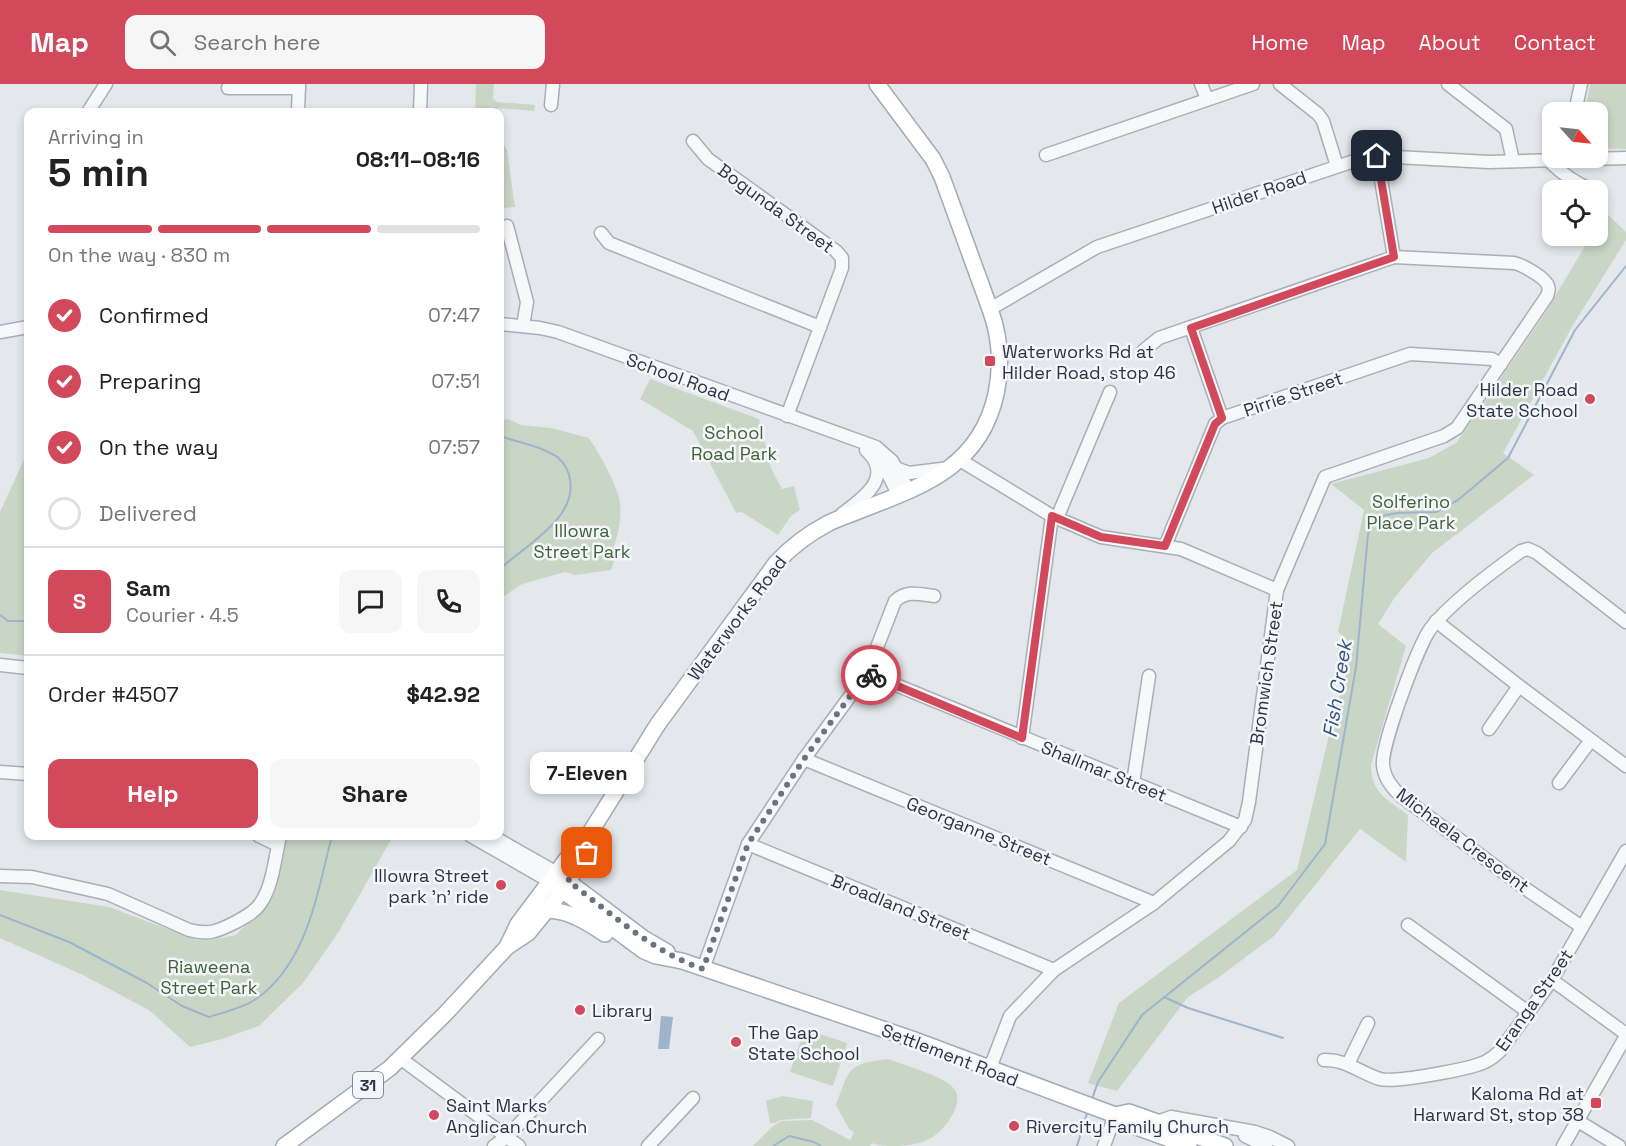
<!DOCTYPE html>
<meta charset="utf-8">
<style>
body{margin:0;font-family:"Space Grotesk",sans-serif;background:#f6f6f6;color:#222;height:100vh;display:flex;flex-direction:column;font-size:22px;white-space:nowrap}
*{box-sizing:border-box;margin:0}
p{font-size:20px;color:#767676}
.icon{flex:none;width:33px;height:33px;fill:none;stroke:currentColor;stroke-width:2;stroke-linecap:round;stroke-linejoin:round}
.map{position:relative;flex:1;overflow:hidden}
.sheet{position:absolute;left:24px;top:24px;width:480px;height:732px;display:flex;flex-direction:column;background:#fff;border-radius:12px;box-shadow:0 3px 9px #0003}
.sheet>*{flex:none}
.needle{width:39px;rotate:117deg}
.controls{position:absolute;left:1542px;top:18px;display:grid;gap:12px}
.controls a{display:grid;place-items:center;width:66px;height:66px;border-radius:12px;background:#fff;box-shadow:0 3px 9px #0003;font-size:30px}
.pin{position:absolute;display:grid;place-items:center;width:51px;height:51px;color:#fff;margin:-26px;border-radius:12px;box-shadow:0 3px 9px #0006}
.courier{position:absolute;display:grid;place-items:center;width:60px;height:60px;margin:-30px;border:4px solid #d1495b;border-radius:50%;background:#fff;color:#222;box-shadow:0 2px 8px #0007}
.bubble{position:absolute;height:42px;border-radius:12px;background:#fff;box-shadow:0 3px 9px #0003;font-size:20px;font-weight:700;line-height:42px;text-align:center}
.head em{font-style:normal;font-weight:700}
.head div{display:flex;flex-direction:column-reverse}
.head{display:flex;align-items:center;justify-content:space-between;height:102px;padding:0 24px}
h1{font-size:39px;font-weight:700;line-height:45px}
.bar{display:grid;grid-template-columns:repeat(4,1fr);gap:9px 6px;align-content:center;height:72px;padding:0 24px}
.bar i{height:8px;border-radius:4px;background:#e0e0e0}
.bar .current{background:#d1495b}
.bar p{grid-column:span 4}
.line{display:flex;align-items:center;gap:15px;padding:0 24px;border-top:2px solid #e0e0e0}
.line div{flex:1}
.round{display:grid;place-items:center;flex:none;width:63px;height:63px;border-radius:12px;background:#f6f6f6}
ol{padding:0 24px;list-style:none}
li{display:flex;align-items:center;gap:18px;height:66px}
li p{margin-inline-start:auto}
li .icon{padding:6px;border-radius:50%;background:#d1495b;color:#fff;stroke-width:4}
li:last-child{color:#767676}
li i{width:33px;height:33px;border:3px solid #e0e0e0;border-radius:50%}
.button{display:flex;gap:12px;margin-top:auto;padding:12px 24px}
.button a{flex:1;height:69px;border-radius:12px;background:#d1495b;color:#fff;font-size:24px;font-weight:700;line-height:69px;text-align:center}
.button a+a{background:#f6f6f6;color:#222}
header{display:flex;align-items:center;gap:36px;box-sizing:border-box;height:84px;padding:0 30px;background:#d1495b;color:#fff}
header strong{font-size:28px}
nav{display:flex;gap:33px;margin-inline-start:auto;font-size:21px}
.search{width:420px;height:54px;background:#f6f6f6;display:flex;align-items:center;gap:15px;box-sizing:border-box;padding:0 21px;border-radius:12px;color:#767676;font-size:22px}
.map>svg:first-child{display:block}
.green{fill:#c9d6c5}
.water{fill:#9fb4cc}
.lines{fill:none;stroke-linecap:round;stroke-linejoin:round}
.stream{stroke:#9fb4cc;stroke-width:2}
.minor-casing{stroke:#a9aeb7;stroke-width:15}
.major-casing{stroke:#a3abb8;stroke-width:18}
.minor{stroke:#f7f8fa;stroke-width:12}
.major{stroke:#fff;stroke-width:15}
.done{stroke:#6c737f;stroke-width:6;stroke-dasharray:0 10.8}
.route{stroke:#d1495b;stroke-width:8}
.poi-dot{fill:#d1495b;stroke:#f4f6f9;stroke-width:2}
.labels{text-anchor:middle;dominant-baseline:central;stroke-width:5;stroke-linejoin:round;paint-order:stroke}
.shield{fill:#f4f6f9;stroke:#676e7b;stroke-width:1.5}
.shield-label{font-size:16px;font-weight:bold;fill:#2b3445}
.street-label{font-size:18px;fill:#2b3445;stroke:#f4f6f9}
.poi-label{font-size:18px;fill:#2b3445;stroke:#f4f6f9;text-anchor:start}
.park-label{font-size:18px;fill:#3f6138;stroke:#f4f6f9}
.water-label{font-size:20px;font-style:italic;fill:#34527a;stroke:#f4f6f9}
</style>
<header>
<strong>Map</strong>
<div class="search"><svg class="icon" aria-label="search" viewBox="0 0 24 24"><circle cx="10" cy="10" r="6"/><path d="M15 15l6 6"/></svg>Search here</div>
<nav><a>Home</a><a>Map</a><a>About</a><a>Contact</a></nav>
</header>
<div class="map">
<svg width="1626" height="1062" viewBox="0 0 1626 1062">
<rect width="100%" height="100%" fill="#e4e7ec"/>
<!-- green -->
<g class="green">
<polygon points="476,0 494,0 493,14 497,18 535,21 534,27 498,24 493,28 475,28"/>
<polygon points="1590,0 1626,0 1626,65 1598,64 1598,28 1585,28"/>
<polygon points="500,55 507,66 515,123 503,124 500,112"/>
<path d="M1605,128L1626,148V156L1573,241L1503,369L1534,391L1432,469L1395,513L1378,540L1406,562L1371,681C1371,709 1388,716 1408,731L1406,778L1360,745L1274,852L1219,893L1188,913L1117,1007L1088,999L1119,919L1297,786L1335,626L1345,596L1348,557L1338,548L1364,426L1331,400L1429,374L1456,359L1544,231L1591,152H1598V140Z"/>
<polygon points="650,295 759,335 771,384 782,405 794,402 800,426 791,432 778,451 742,428 736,429 693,347 640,315"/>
<path d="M508,335L521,341L551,344L589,354C599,369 618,402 620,419C622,436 617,455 611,471L615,474L611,486L575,491L565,488L536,496L520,501L500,515V337Z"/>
<polygon points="28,367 28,572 0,569 0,428"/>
<polygon points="288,752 393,752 338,849 303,899 259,942 222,955 190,963 149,926 83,891 0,854 0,806 109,823 197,856 216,855 236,851 261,823 271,806"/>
<polygon points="805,945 847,959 833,1002 790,988"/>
<path d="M888,975C904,981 947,993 955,1006C959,1012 957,1022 954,1028C940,1054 923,1062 894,1062C886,1062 880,1062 872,1059L870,1062H753L771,1044L781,1037L812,1036L850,1056L854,1048L849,1045L836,1021C850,984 847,980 888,975Z"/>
<polygon points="782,1012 813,1017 811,1034 780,1036 776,1039 770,1039 766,1017"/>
</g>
<!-- water -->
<polygon class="water" points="661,932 673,933 669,965 658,965"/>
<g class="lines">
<!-- stream -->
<g class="stream">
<path d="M500,352C516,358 537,361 552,370C560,373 567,383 569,391C581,433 525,461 500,485"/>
<polyline points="0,531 8,537 28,537"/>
<path d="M0,831L69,858L147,899L182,922L209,933C224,928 243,924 256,915C308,879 317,808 332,752"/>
<polyline points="1164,913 1188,924 1283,954"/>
<polyline points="1092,1015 1098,998 1142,931 1278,822 1325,760 1356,583 1368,450 1377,433 1397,429 1436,428 1458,416 1508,374 1575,246 1626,182"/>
<polyline points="773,1062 789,1052 814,1058 821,1062"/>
<polyline points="1077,1062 1088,1026"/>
</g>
<!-- minor casing -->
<g class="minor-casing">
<g id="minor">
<polyline points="1201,0 1207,15"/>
<polyline points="1280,0 1318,30 1323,37 1337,82"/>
<polyline points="1448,0 1506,45 1513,77"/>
<polyline points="228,4 299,4"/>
<polyline points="551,21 553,0"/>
<polyline points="88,28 106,0"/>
<polyline points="298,28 299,0"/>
<polyline points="420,28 421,0"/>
<polyline points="1575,28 1581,0"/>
<polyline points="693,57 708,75 836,167 842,174 842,184 787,332"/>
<polyline points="1046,71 1253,0"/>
<polyline points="1377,72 1394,173"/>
<path d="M1548,76C1561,89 1576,100 1593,106"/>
<polyline points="507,142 527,218 523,242"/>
<polyline points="601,149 609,159 820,243"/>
<polyline points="990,225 1097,163 1360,75 1377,72 1489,78 1626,74"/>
<polyline points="500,240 540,244 558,248 876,363 892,377 909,407"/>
<polyline points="1191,244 1222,334"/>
<polyline points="0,248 28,243"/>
<polyline points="874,372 886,386 899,412"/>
<polyline points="960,376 1052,432 1101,453 1181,465 1277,506"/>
<polyline points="898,385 909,389 949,384"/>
<path d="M842,430C863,414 895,393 866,366"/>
<polyline points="1057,434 1110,308"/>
<polyline points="1165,462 1215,340 1222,334 1410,270 1492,275 1501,280"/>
<polyline points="1436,537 1519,602 1626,682"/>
<polyline points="0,581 28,584"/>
<polyline points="867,589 1241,743"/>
<polyline points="1489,645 1519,602"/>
<polyline points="1022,654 1052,432"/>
<polyline points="804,675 1154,819"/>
<polyline points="0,688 28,690"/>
<polyline points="1133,699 1149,592"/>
<polyline points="1559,699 1591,656"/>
<polyline points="259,752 278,761"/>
<polyline points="471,752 551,798"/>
<polyline points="492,752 557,789"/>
<polyline points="748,760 1054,886"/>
<path d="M0,792L32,793L108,810L189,846C208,851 216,848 234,839C243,834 254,829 260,820C273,802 275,773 280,752"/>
<polyline points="1408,841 1528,928"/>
<path d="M1582,843L1523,803L1401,712C1392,704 1384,694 1383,681C1381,662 1418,561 1431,544C1451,518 1493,487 1521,467L1528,465L1537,469L1626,538"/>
<path d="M703,885L748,760L804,675L867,589L895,517C907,506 919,510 934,512"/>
<polyline points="1552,896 1626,950"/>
<polyline points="400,974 519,1062"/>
<path d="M1324,976C1346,975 1360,989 1380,995C1395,999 1470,985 1485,978C1491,975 1495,972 1500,967L1552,896L1626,767"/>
<polyline points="1348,980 1368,939"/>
<path d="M990,984L1010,932L1054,886L1154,819L1229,757L1245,736L1249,718L1277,506L1325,393L1444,352L1457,344L1547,212C1548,208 1550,206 1548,202C1546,194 1523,181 1514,179L1394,173L1159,254L1143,267"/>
<polyline points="1578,1037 1619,1062"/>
<polyline points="1157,1038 1171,1033 1255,1048 1270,1053 1288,1062"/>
<polyline points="1245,1052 1266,1062"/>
<polyline points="494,1062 507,1053 598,955"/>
<polyline points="648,1062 693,1014"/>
<polyline points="1104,1062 1115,1031"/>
<polyline points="1563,1062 1626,952"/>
</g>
</g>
<!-- major casing -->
<g class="major-casing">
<g id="major">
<polyline points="562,793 643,854 667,868"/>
<polyline points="551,798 644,867 656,872 682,877 912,955 1115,1031 1125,1039 1189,1062"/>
<path d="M548,826C570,827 587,838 605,850"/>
<path d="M507,863L518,840L575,764L588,752L658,640L776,479C791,463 808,450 827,440C838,434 850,431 861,426C923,402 980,383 996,310C1002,281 1000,252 990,225L942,93L933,75L877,0"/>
<polyline points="1115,1031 1129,1028 1225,1062"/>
<polyline points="284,1062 390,984 445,930 507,863 528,849 554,817 587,769 588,752"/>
</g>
</g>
<!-- minor -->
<use href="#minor" class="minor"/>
<!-- major -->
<use href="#major" class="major"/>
</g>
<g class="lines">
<!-- done -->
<path class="done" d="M587,769L568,797C611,829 651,867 703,885L748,760L804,675L867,589L871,591"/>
<!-- route -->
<polyline class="route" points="871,591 1022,654 1052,432 1101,453 1165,462 1215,340 1222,334 1191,244 1394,173 1377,72"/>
</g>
<!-- markers -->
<g class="poi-dot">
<rect x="984" y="271" width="12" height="12" rx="3"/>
<circle cx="1590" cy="315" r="6"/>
<circle cx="501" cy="801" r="6"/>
<circle cx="580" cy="926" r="6"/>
<circle cx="736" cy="958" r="6"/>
<rect x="1590" y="1013" width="12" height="12" rx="3"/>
<circle cx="434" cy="1031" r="6"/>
<circle cx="1014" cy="1042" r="6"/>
</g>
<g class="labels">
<!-- shield labels -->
<rect class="shield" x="353" y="988" width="30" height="26" rx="4.5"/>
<g class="shield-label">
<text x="368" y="1001">31</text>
</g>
<!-- street labels -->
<g class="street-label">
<text transform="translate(1259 108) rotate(-19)">Hilder Road</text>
<text transform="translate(776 124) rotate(36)">Bogunda Street</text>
<text transform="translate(678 293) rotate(20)">School Road</text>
<text transform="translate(1293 310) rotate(-19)">Pirrie Street</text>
<text transform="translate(737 534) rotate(-53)">Waterworks Road</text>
<text transform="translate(1266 589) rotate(-82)">Bromwich Street</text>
<text transform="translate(1104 687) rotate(22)">Shallmar Street</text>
<text transform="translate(979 747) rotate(22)">Georganne Street</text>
<text transform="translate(1463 756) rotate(37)">Michaela Crescent</text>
<text transform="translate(901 823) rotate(22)">Broadland Street</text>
<text transform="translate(1534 916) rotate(-55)">Eranga Street</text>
<text transform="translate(950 971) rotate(21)">Settlement Road</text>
</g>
<!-- poi labels -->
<g class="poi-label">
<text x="1002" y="267">Waterworks Rd at<tspan x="1002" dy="21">Hilder Road, stop 46</tspan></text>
<text x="1578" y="305" text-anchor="end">Hilder Road<tspan x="1578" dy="21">State School</tspan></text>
<text x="489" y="791" text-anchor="end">Illowra Street<tspan x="489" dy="21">park 'n' ride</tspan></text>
<text x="592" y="926">Library</text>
<text x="748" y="948">The Gap<tspan x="748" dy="21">State School</tspan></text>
<text x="1584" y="1009" text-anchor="end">Kaloma Rd at<tspan x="1584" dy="21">Harward St, stop 38</tspan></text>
<text x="446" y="1021">Saint Marks<tspan x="446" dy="21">Anglican Church</tspan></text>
<text x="1026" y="1042">Rivercity Family Church</text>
</g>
<!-- park labels -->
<g class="park-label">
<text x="734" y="348">School<tspan x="734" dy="21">Road Park</tspan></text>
<text x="1411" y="417">Solferino<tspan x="1411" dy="21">Place Park</tspan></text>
<text x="582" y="446">Illowra<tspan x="582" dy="21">Street Park</tspan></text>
<text x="209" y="882">Riaweena<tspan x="209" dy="21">Street Park</tspan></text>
</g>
<!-- water labels -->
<g class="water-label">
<text transform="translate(1337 605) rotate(-81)">Fish Creek</text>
</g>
</g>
</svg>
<div class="controls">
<a><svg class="needle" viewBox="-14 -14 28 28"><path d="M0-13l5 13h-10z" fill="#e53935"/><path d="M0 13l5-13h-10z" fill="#767676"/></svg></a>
<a><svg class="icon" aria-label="locate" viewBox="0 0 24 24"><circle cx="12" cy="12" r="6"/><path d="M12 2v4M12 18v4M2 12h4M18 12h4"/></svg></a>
</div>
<div class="pin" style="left:587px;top:769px;background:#ea580c"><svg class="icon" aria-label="bag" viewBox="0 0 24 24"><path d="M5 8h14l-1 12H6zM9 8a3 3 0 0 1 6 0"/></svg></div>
<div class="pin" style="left:1377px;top:72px;background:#1f2937"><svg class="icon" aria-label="home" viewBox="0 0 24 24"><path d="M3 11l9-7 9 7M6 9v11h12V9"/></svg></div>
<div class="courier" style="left:871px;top:591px"><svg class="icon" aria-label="bike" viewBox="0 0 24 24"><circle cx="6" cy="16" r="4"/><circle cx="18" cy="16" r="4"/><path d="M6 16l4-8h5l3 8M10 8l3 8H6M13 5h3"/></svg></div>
<div class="bubble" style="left:530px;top:668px;width:114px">7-Eleven</div>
<section class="sheet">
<div class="head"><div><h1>5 min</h1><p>Arriving in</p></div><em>08:11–08:16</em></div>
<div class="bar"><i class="current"></i><i class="current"></i><i class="current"></i><i></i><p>On the way · 830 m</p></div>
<ol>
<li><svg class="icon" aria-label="check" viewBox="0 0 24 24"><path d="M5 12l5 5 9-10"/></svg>Confirmed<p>07:47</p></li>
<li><svg class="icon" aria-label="check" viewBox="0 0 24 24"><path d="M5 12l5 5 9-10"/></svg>Preparing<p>07:51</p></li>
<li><svg class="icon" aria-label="check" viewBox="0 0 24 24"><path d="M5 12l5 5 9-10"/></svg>On the way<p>07:57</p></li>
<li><i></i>Delivered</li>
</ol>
<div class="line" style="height:108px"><b class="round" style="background:#d1495b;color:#fff">S</b><div><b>Sam</b><p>Courier · 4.5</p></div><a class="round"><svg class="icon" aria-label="chat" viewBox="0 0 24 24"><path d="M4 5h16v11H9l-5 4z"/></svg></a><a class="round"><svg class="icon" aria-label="phone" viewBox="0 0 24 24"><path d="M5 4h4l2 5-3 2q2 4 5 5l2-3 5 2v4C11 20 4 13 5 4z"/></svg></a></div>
<div class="line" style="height:78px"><div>Order #4507</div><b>$42.92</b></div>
<div class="button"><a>Help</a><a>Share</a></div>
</section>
</div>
